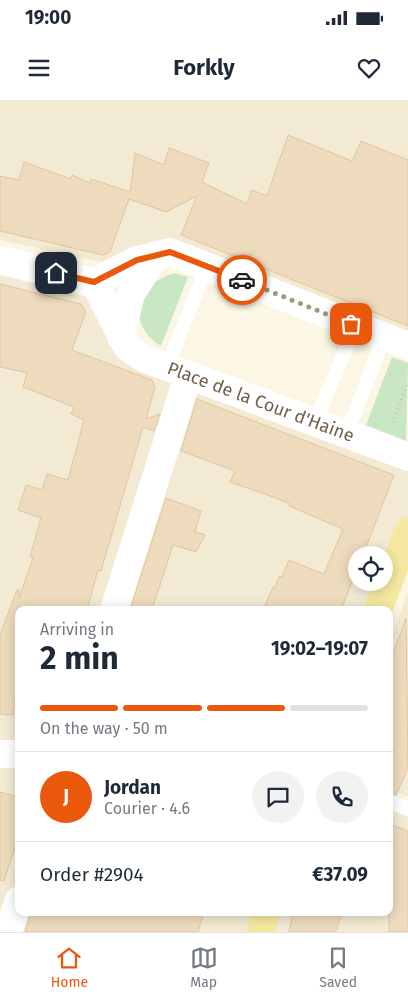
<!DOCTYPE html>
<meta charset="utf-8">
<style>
body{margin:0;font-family:"Fira Sans",sans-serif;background:#f2f2f3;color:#1f2937;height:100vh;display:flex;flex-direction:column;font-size:19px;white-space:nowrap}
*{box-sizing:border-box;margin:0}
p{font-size:16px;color:#747a83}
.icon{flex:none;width:28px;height:28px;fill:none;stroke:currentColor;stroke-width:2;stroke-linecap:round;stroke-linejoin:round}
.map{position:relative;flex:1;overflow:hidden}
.details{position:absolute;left:15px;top:506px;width:378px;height:310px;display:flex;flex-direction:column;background:#fff;border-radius:10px;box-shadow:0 2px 12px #0003}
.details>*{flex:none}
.controls{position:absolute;left:348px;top:446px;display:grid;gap:10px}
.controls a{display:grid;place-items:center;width:45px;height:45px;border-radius:50%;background:#fff;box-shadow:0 2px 12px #0003;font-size:25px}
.pin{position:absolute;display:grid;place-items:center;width:42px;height:42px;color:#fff;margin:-21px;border-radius:10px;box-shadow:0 2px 8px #0006}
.courier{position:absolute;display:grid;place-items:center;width:50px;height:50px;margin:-25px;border:4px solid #ea580c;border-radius:50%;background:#fff;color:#222;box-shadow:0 1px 6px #0007}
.summary em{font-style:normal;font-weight:700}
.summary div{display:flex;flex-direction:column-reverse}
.summary{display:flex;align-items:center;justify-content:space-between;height:85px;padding:0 25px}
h1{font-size:32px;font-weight:700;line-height:38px}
.bar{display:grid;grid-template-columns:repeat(4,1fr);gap:8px 5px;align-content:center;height:60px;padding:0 25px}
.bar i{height:6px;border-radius:4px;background:#e0e1e3}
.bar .active{background:#ea580c}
.bar p{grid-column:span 4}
.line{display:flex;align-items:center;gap:12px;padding:0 25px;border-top:1px solid #e0e1e3}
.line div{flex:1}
.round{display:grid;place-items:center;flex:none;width:52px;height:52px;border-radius:26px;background:#f2f2f3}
.status{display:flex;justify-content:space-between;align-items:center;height:35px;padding:0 25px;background:#fff;direction:ltr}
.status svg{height:14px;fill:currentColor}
header{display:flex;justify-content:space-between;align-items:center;height:65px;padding:0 25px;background:#fff;font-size:22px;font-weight:700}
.tabs{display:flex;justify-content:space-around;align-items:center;height:70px;border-top:1px solid #e0e1e3;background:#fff;font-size:14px;color:#747a83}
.tabs a{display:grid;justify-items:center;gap:2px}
.tabs .active{color:#ea580c}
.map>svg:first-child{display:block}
.residential{fill:#f2ead3;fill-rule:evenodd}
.green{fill:#cae7c4}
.building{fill:#eedbbd;stroke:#e0c59f}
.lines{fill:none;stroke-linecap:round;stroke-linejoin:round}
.path{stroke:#d3bfa1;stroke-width:3;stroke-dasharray:1 4;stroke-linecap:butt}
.service{stroke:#fff;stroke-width:14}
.minor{stroke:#fff;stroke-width:28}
.tertiary{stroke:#fff;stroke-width:28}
.primary{stroke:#f5e8a0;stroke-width:28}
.done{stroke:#a19681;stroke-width:5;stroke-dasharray:0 9}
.route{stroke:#ea580c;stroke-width:6}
.labels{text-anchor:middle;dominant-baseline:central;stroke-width:4.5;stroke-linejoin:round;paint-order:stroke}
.street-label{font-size:18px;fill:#71614b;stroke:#fefaea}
</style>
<div class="status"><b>19:00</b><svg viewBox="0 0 49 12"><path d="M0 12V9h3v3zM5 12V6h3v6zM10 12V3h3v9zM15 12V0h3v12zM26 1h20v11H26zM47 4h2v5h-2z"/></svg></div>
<header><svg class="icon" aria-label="menu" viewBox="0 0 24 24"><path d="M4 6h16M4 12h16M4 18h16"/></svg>Forkly<svg class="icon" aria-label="heart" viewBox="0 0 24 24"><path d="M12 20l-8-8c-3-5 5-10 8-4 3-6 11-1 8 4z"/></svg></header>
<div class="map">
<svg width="408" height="832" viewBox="0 0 408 832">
<rect width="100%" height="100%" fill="#fbf7e4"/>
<!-- residential -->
<g class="residential">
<polygon points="0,0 408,0 408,236 211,158 106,163 0,140"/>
<polygon points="0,175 94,199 176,283 103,510 19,510 19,641 0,641"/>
<path d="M188,276L408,357V432L378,510H114ZM356,455H384V482H356Z"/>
<polygon points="408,492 408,697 389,688 389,543"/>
<polygon points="0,654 19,654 19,812 389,812 389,702 408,709 408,832 0,832"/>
</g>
<!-- green -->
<g class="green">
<path d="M175,173L188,177L161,246C125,224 136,183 175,173Z"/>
<polygon points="392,257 408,263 406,341 366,325"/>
</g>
<!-- building -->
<g class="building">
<polygon points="288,35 352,61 361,41 408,60 408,226 181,135 197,96 166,112 129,99 110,152 103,155 0,131 0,76 19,80 24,62 71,79 72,75 90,83 91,79 130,92 135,53 164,65 169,48 209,63 202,82 247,104 252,90 267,96"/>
<polygon points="0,184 81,204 86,212 72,250 152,280 155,287 146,319 160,314 154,331 143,327 101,471 98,470 87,510 19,510 19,568 13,615 0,614 0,535 17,490 19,490 19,498 33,458 30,457 41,418 18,410 26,385 42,390 47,374 68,380 84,320 71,314 74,307 23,287 27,273 0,267"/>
<polygon points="197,299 394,375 363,455 356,455 356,472 341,510 263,510 273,487 275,488 279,476 282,477 289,460 324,474 343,429 289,406 290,404 273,397 230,382 235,371 181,351"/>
<polygon points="166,398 201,411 195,432 205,435 196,452 173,445 152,510 130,510"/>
<polygon points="406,518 408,668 396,695 389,693 389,564"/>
<polygon points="0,692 19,697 19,735 4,781 0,780"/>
<polygon points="389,724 408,731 408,832 389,832"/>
<polygon points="31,812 204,812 198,832 25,832"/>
<polygon points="293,812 343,812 335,832 289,832"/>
</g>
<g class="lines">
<!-- path -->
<polyline class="path" points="392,323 408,283"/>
<!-- service -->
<g class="service">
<polyline points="167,267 207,166"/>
<polyline points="315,321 356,226"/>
<polyline points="347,333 384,237"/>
<polyline points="389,702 408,709"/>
</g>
<!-- minor -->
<g class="minor">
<polyline points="121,237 131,194 156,155"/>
<polyline points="114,510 188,276"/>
<polyline points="0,654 19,654"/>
<polyline points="8,832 19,800"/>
</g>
<!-- tertiary -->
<g class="tertiary">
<polyline points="0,160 94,182"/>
<path id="s1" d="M94,182L127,247L143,258L408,357"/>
<polyline points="94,182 137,160 170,152 408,246"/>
</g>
<!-- primary -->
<g class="primary">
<polyline points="378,510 408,432"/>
<polyline points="261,832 266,812"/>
</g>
</g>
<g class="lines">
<!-- done -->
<polyline class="done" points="242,180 351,224"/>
<!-- route -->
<polyline class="route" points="56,173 94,182 137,160 170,152 242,180"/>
</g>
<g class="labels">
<!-- street labels -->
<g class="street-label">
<text stroke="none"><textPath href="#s1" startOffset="218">Place de la Cour d'Haine</textPath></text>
</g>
</g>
</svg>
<div class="controls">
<a><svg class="icon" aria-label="locate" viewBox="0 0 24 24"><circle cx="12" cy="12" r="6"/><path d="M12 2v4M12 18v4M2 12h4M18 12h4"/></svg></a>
</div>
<div class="pin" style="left:351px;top:224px;background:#ea580c"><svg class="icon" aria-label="bag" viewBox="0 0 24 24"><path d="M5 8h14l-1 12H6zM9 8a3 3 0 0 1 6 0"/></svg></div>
<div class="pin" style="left:56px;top:173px;background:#1f2937"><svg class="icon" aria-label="home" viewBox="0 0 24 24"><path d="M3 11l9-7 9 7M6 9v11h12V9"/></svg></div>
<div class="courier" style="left:242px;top:180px"><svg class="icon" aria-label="car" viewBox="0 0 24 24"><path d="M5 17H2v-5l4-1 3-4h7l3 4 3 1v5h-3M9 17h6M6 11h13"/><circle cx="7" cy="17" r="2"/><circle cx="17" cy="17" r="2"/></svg></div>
<section class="details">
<div class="summary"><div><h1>2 min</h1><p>Arriving in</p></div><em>19:02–19:07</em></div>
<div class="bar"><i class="active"></i><i class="active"></i><i class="active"></i><i></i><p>On the way · 50 m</p></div>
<div class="line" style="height:90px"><b class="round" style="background:#ea580c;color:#fff">J</b><div><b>Jordan</b><p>Courier · 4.6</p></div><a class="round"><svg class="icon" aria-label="chat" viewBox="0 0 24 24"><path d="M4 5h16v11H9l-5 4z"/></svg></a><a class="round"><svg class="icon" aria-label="phone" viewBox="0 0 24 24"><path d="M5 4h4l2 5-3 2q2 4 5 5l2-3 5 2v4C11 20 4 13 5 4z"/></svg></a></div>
<div class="line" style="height:65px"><div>Order #2904</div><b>€37.09</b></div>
</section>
</div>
<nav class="tabs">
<a class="active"><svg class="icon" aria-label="home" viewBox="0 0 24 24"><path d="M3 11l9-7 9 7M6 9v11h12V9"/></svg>Home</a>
<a><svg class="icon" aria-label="map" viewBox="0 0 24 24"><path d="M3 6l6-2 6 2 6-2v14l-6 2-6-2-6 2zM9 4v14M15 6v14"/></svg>Map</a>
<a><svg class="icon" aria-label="saved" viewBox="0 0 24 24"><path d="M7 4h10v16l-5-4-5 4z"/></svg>Saved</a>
</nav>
